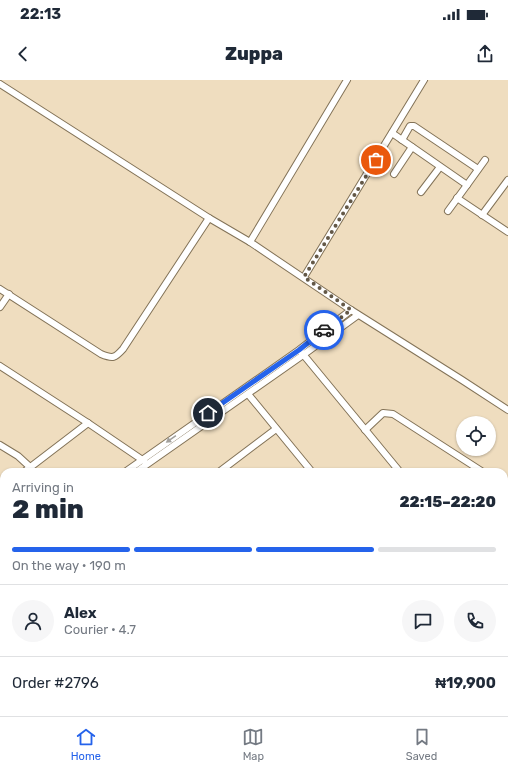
<!DOCTYPE html>
<meta charset="utf-8">
<style>
body{margin:0;font-family:Rubik,sans-serif;background:#f6f6f7;color:#1f2937;height:100vh;display:flex;flex-direction:column;font-size:15px;white-space:nowrap}
*{box-sizing:border-box;margin:0}
p{font-size:13px;color:#747a83}
.icon{flex:none;width:22px;height:22px;fill:none;stroke:currentColor;stroke-width:2;stroke-linecap:round;stroke-linejoin:round}
.map{position:relative;flex:1;overflow:hidden}
.panel{position:absolute;left:0px;top:388px;width:508px;height:248px;display:flex;flex-direction:column;background:#fff;border-radius:12px 12px 0 0;box-shadow:0 1px 3px #0004}
.panel>*{flex:none}
.buttons{position:absolute;left:456px;top:336px;display:grid;gap:8px}
.buttons a{display:grid;place-items:center;width:40px;height:40px;border-radius:50%;background:#fff;box-shadow:0 1px 3px #0004;font-size:20px}
.pin{position:absolute;display:grid;place-items:center;width:34px;height:34px;color:#fff;margin:-17px;border:2px solid #fff;border-radius:50%;box-shadow:0 1px 4px #0007}
.courier{position:absolute;display:grid;place-items:center;width:40px;height:40px;margin:-20px;border:3px solid #2563eb;border-radius:50%;background:#fff;color:#222;box-shadow:0 1px 5px #0007}
.head em{font-style:normal;font-weight:800}
.head div{display:flex;flex-direction:column-reverse}
.head{display:flex;align-items:center;justify-content:space-between;height:68px;padding:0 12px}
h1{font-size:26px;font-weight:800;line-height:30px}
.bar{display:grid;grid-template-columns:repeat(4,1fr);gap:6px 4px;align-content:center;height:48px;padding:0 12px}
.bar i{height:5px;border-radius:3px;background:#e0e1e3}
.bar .current{background:#2563eb}
.bar p{grid-column:span 4}
.line{display:flex;align-items:center;gap:10px;padding:0 12px;border-top:1px solid #e0e1e3}
.line div{flex:1}
.round{display:grid;place-items:center;flex:none;width:42px;height:42px;border-radius:21px;background:#f6f6f7}
.status{display:flex;justify-content:space-between;align-items:center;height:28px;padding:0 20px;background:#fff;direction:ltr}
.status svg{height:11px;fill:currentColor}
header{display:flex;justify-content:space-between;align-items:center;height:52px;padding:0 12px;background:#fff;font-size:18px;font-weight:800}
.tabs{display:flex;justify-content:space-around;align-items:center;height:56px;border-top:1px solid #e0e1e3;background:#fff;font-size:11px;color:#747a83}
.tabs a{display:grid;justify-items:center;gap:2px}
.tabs .current{color:#2563eb}
.map>svg:first-child{display:block}
.lines{fill:none;stroke-linecap:round;stroke-linejoin:round}
.minor-casing{stroke:#837358;stroke-width:8}
.minor{stroke:#fff;stroke-width:6}
.oneway{fill:#a2a09c}
.done{stroke:#635847;stroke-width:4;stroke-dasharray:0 7.2}
.route{stroke:#2563eb;stroke-width:5}
</style>
<div class="status"><b>22:13</b><svg viewBox="0 0 49 12"><path d="M0 12V9h3v3zM5 12V6h3v6zM10 12V3h3v9zM15 12V0h3v12zM26 1h20v11H26zM47 4h2v5h-2z"/></svg></div>
<header><svg class="icon" aria-label="back" viewBox="0 0 24 24"><path d="M15 5l-7 7 7 7"/></svg>Zuppa<svg class="icon" aria-label="share" viewBox="0 0 24 24"><path d="M12 15V3M7 8l5-5 5 5M5 13v7h14v-7"/></svg></header>
<div class="map">
<svg width="508" height="636" viewBox="0 0 508 636">
<rect width="100%" height="100%" fill="#efddbf"/>
<g class="lines">
<!-- minor casing -->
<g class="minor-casing">
<g id="minor">
<polyline points="0,4 209,138 250,162 351,230 462,300 508,330"/>
<polyline points="392,53 467,105 448,131"/>
<polyline points="402,60 410,46 414,46 478,89"/>
<polyline points="394,94 412,67"/>
<polyline points="467,105 485,80"/>
<polyline points="421,112 440,87"/>
<polyline points="457,118 508,152"/>
<polyline points="482,135 508,100"/>
<polyline points="250,162 347,0"/>
<polyline points="304,197 424,0"/>
<path d="M0,209L101,274C113,279 115,278 123,269L209,138"/>
<polyline points="0,227 9,214"/>
<polyline points="302,273 400,392"/>
<polyline points="0,286 88,343 144,381"/>
<polyline points="248,314 312,392"/>
<polyline points="365,350 383,333 393,334 483,392"/>
<polyline points="0,365 18,376 30,387"/>
<polyline points="24,392 88,343"/>
<polyline points="125,392 299,270 351,230"/>
<polyline points="136,392 303,275 358,235"/>
<polyline points="219,392 276,349"/>
<polyline points="504,405 508,408"/>
<polyline points="0,410 4,407"/>
<polyline points="0,479 4,477"/>
<polyline points="0,488 4,485"/>
<polyline points="504,520 508,525"/>
<polyline points="4,550 1,552 0,555 4,562"/>
<polyline points="504,569 508,564"/>
<polyline points="56,632 59,636"/>
<polyline points="138,632 141,636"/>
<polyline points="321,632 324,636"/>
<polyline points="421,632 424,636"/>
<polyline points="112,636 118,632"/>
<polyline points="288,636 293,632"/>
<polyline points="501,636 508,630"/>
</g>
</g>
<!-- minor -->
<use href="#minor" class="minor"/>
</g>
<!-- one-way arrows -->
<defs><path id="oneway-solid" d="M-6-.8H1V-3.2L6.5 0L1 3.2V.8H-6Z"/></defs>
<use class="oneway" href="#oneway-solid" transform="translate(171 359) rotate(145)"/>
<g class="lines">
<!-- done -->
<polyline class="done" points="324,250 351,230 304,197 376,80"/>
<!-- route -->
<polyline class="route" points="208,333 299,270 324,250"/>
</g>
</svg>
<div class="buttons">
<a><svg class="icon" aria-label="locate" viewBox="0 0 24 24"><circle cx="12" cy="12" r="6"/><path d="M12 2v4M12 18v4M2 12h4M18 12h4"/></svg></a>
</div>
<div class="pin" style="left:376px;top:80px;background:#ea580c"><svg class="icon" aria-label="bag" viewBox="0 0 24 24"><path d="M5 8h14l-1 12H6zM9 8a3 3 0 0 1 6 0"/></svg></div>
<div class="pin" style="left:208px;top:333px;background:#1f2937"><svg class="icon" aria-label="home" viewBox="0 0 24 24"><path d="M3 11l9-7 9 7M6 9v11h12V9"/></svg></div>
<div class="courier" style="left:324px;top:250px"><svg class="icon" aria-label="car" viewBox="0 0 24 24"><path d="M5 17H2v-5l4-1 3-4h7l3 4 3 1v5h-3M9 17h6M6 11h13"/><circle cx="7" cy="17" r="2"/><circle cx="17" cy="17" r="2"/></svg></div>
<section class="panel">
<div class="head"><div><h1>2 min</h1><p>Arriving in</p></div><em>22:15–22:20</em></div>
<div class="bar"><i class="current"></i><i class="current"></i><i class="current"></i><i></i><p>On the way · 190 m</p></div>
<div class="line" style="height:72px"><a class="round"><svg class="icon" aria-label="person" viewBox="0 0 24 24"><circle cx="12" cy="8" r="4"/><path d="M4 21q1-7 8-7t8 7"/></svg></a><div><b>Alex</b><p>Courier · 4.7</p></div><a class="round"><svg class="icon" aria-label="chat" viewBox="0 0 24 24"><path d="M4 5h16v11H9l-5 4z"/></svg></a><a class="round"><svg class="icon" aria-label="phone" viewBox="0 0 24 24"><path d="M5 4h4l2 5-3 2q2 4 5 5l2-3 5 2v4C11 20 4 13 5 4z"/></svg></a></div>
<div class="line" style="height:52px"><div>Order #2796</div><b>₦19,900</b></div>
</section>
</div>
<nav class="tabs">
<a class="current"><svg class="icon" aria-label="home" viewBox="0 0 24 24"><path d="M3 11l9-7 9 7M6 9v11h12V9"/></svg>Home</a>
<a><svg class="icon" aria-label="map" viewBox="0 0 24 24"><path d="M3 6l6-2 6 2 6-2v14l-6 2-6-2-6 2zM9 4v14M15 6v14"/></svg>Map</a>
<a><svg class="icon" aria-label="saved" viewBox="0 0 24 24"><path d="M7 4h10v16l-5-4-5 4z"/></svg>Saved</a>
</nav>
